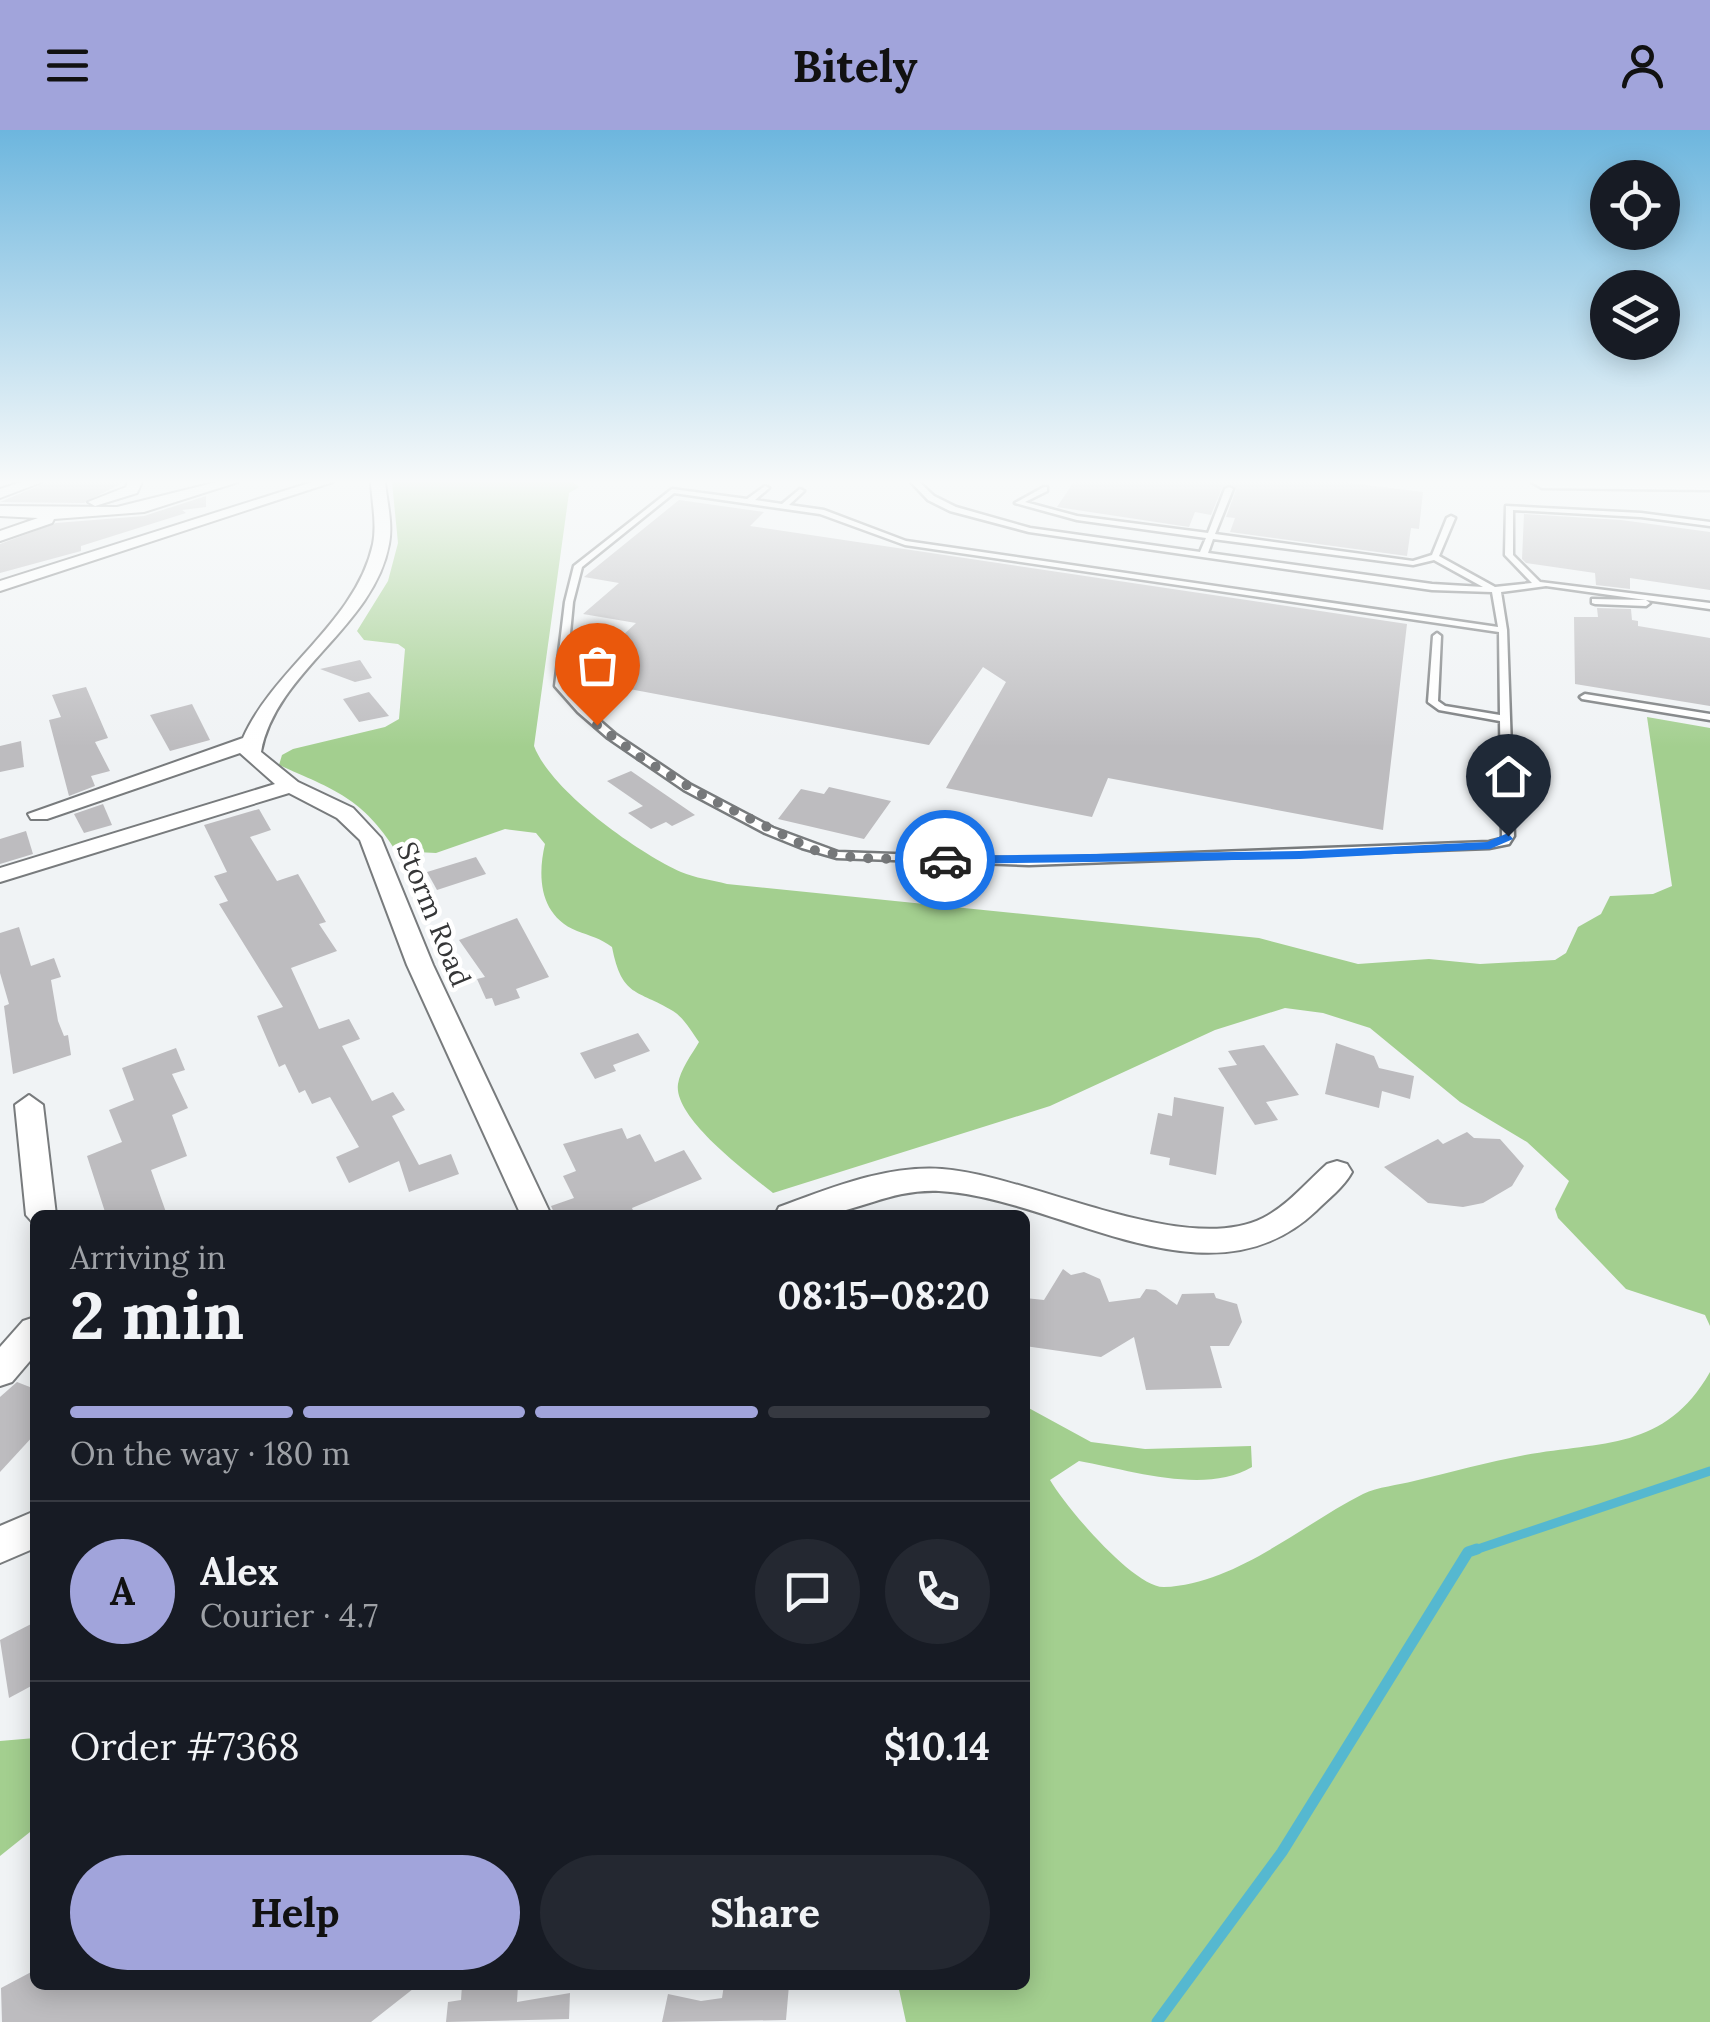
<!DOCTYPE html>
<meta charset="utf-8">
<style>
body{margin:0;font-family:Lora,serif;background:#242831;color:#f1f3f6;height:100vh;display:flex;flex-direction:column;font-size:38px;white-space:nowrap}
*{box-sizing:border-box;margin:0}
p{font-size:32px;color:#9ea1a6}
.icon{flex:none;width:55px;height:55px;fill:none;stroke:currentColor;stroke-width:2;stroke-linecap:round;stroke-linejoin:round}
.map{position:relative;flex:1;overflow:hidden}
.drawer{position:absolute;left:30px;top:1080px;width:1000px;height:780px;display:flex;flex-direction:column;background:#171b24;border-radius:15px;box-shadow:0 5px 25px #0003}
.drawer>*{flex:none}
.tools{position:absolute;left:1590px;top:30px;display:grid;gap:20px}
.tools a{display:grid;place-items:center;width:90px;height:90px;border-radius:50%;background:#171b24;box-shadow:0 5px 25px #0003;font-size:50px}
.pin{position:absolute;display:grid;place-items:center;width:85px;height:85px;color:#fff;margin:-102px -42px;border-radius:50% 50% 50% 0;rotate:-45deg;box-shadow:0 0 10px #0007}
.pin .icon{rotate:45deg}
.courier{position:absolute;display:grid;place-items:center;width:100px;height:100px;margin:-50px;border:8px solid #1a73e8;border-radius:50%;background:#fff;color:#222;box-shadow:0 2px 12px #0007}
.headline em{font-style:normal;font-weight:700}
.headline div{display:flex;flex-direction:column-reverse}
.headline{display:flex;align-items:center;justify-content:space-between;height:170px;padding:0 40px}
h1{font-size:65px;font-weight:700;line-height:75px}
.bar{display:grid;grid-template-columns:repeat(4,1fr);gap:15px 10px;align-content:center;height:120px;padding:0 40px}
.bar i{height:12px;border-radius:8px;background:#363941}
.bar .selected{background:#a1a4db}
.bar p{grid-column:span 4}
.line{display:flex;align-items:center;gap:25px;padding:0 40px;border-top:2px solid #363941}
.line div{flex:1}
.round{display:grid;place-items:center;flex:none;width:105px;height:105px;border-radius:52px;background:#242831}
.primary-button{display:flex;gap:20px;margin-top:auto;padding:20px 40px}
.primary-button a{flex:1;height:115px;border-radius:60px;background:#a1a4db;color:#111;font-size:40px;font-weight:700;line-height:115px;text-align:center}
.primary-button a+a{background:#242831;color:#f1f3f6}
header{display:flex;justify-content:space-between;align-items:center;height:130px;padding:0 40px;background:#a1a4db;color:#111;font-size:45px;font-weight:700}
.map>svg:first-child{display:block}
.forest{fill:#a3cf8f}
.lines{fill:none;stroke-linecap:round;stroke-linejoin:round}
.stream-far1{stroke:#55b8d0;stroke-width:9}
.stream{stroke:#55b8d0;stroke-width:11}
.building{fill:#bdbcbf}
.service-casing{stroke:#787b7d;stroke-width:5}
.minor-casing{stroke:#787b7d;stroke-width:4}
.secondary-casing{stroke:#787b7d;stroke-width:5}
.service{fill:#fff;fill-rule:evenodd}
.minor{fill:#fff;fill-rule:evenodd}
.secondary{fill:#fff;fill-rule:evenodd}
.route{fill:#1a73e8}
.done{stroke:#76787a;stroke-width:10;stroke-dasharray:0 18}
.labels{text-anchor:middle;dominant-baseline:central;stroke-width:9;stroke-linejoin:round;paint-order:stroke}
.street-label{font-size:28px;fill:#353637;stroke:#fff}
</style>
<header><svg class="icon" aria-label="menu" viewBox="0 0 24 24"><path d="M4 6h16M4 12h16M4 18h16"/></svg>Bitely<svg class="icon" aria-label="person" viewBox="0 0 24 24"><circle cx="12" cy="8" r="4"/><path d="M4 21q1-7 8-7t8 7"/></svg></header>
<div class="map">
<svg width="1710" height="1892" viewBox="0 0 1710 1892">
<rect width="100%" height="100%" fill="#f0f3f5"/>
<!-- forest -->
<g class="forest">
<path d="M392,352H573L579,357L569,363L534,616C551,661 637,722 681,742C695,748 712,750 727,754L1259,808L1358,834L1429,829L1480,834L1555,830L1566,823L1578,797L1601,784L1610,766L1653,764L1672,756L1647,587L1710,598V1196L1705,1185L1626,1159L1558,1088L1555,1079L1569,1051L1527,1012L1460,972L1370,898L1323,883L1285,878L1215,900L1050,976L773,1063C748,1043 673,988 678,954C680,940 692,924 699,912C692,902 683,887 673,881C637,859 622,868 612,817C600,808 590,806 577,801C540,786 537,748 545,714L536,703L505,699L436,723L396,721C362,668 335,660 279,635L282,625L293,619L385,597L399,589L405,519L398,514L364,510L357,501L388,451L398,413Z"/>
<path d="M1710,1242V1892H906L898,1855H1025V1276L1091,1312L1145,1319L1251,1316L1252,1337C1205,1365 1130,1340 1079,1331L1050,1350C1065,1376 1134,1458 1164,1457C1236,1454 1300,1396 1363,1364C1378,1357 1398,1355 1414,1351C1451,1342 1488,1332 1525,1325C1602,1311 1665,1321 1710,1242Z"/>
<polygon points="35,1608 35,1698 0,1726 0,1611"/>
</g>
<g class="lines">
<!-- stream-far1 -->
<polyline class="stream-far1" points="1469,1422 1710,1341"/>
<!-- stream -->
<polyline class="stream" points="1157,1892 1282,1722 1468,1422 1477,1419"/>
</g>
<!-- building -->
<g class="building">
<polygon points="48,352 124,352 84,373 0,372"/>
<polygon points="1089,352 1341,352 1423,362 1419,399 1411,398 1407,426 1230,402 1235,388 1226,387 1236,360 1231,354 1222,358 1211,385 1195,382 1189,397 1057,377 1073,353"/>
<polygon points="206,366 206,377 182,380 186,383 81,416 81,421 0,443 0,414 56,393 144,386"/>
<polygon points="679,370 764,382 750,396 1407,494 1383,700 1108,648 1092,687 946,658 1006,552 983,537 929,615 576,549 636,493 583,484 619,453 584,447"/>
<polygon points="1524,384 1621,390 1710,402 1710,460 1630,448 1630,459 1596,455 1595,443 1526,433 1522,429"/>
<polygon points="1597,478 1631,479 1632,490 1638,491 1638,496 1710,508 1710,576 1575,554 1574,487 1598,487"/>
<polygon points="360,530 372,548 355,552 320,539"/>
<polygon points="86,557 108,608 95,612 110,641 91,646 95,656 69,666 49,590 61,587 52,565"/>
<polygon points="369,562 389,586 359,592 343,569"/>
<polygon points="192,574 210,610 170,621 150,585"/>
<polygon points="21,611 24,637 0,642 0,616"/>
<polygon points="631,641 695,685 672,696 666,692 651,699 628,683 643,676 607,651"/>
<polygon points="829,657 891,671 864,709 778,689 801,659 824,664"/>
<polygon points="103,674 112,695 84,703 74,684"/>
<polygon points="259,679 271,700 250,707 277,751 298,744 326,792 319,794 337,821 291,838 319,899 349,889 360,909 342,916 372,971 393,962 405,980 392,986 419,1035 451,1024 459,1044 409,1062 399,1031 349,1053 336,1027 359,1017 330,967 312,974 305,960 299,963 285,934 279,937 257,886 283,877 219,774 228,771 214,746 227,742 204,695"/>
<polygon points="26,701 33,724 0,734 0,709"/>
<polygon points="476,727 486,744 437,760 427,742"/>
<polygon points="517,788 549,847 516,859 520,868 495,876 492,868 486,869 477,849 485,847 459,810"/>
<polygon points="19,797 31,836 54,828 61,847 51,850 58,891 64,906 68,905 71,925 13,944 4,876 9,874 0,843 0,803"/>
<polygon points="638,903 650,921 613,935 616,941 595,949 580,923"/>
<polygon points="1336,913 1374,926 1379,938 1414,946 1410,969 1382,961 1379,978 1325,964"/>
<polygon points="1264,915 1299,965 1266,972 1278,990 1255,995 1218,938 1237,935 1228,921"/>
<polygon points="176,918 185,940 172,944 188,978 172,985 187,1026 151,1040 167,1085 106,1085 87,1026 122,1012 109,980 134,970 122,938"/>
<polygon points="1174,967 1224,977 1216,1045 1169,1035 1170,1028 1150,1024 1158,983 1172,986"/>
<polygon points="622,998 627,1009 640,1004 655,1032 684,1020 702,1049 632,1078 635,1085 555,1085 551,1076 574,1068 563,1046 576,1041 563,1014"/>
<polygon points="1467,1002 1474,1008 1500,1009 1524,1036 1512,1056 1483,1073 1463,1077 1428,1073 1384,1037 1438,1009 1443,1014"/>
<polygon points="1063,1139 1071,1145 1084,1142 1100,1149 1109,1172 1140,1168 1146,1159 1156,1160 1177,1175 1182,1164 1214,1163 1216,1168 1237,1174 1242,1192 1229,1216 1210,1216 1222,1258 1146,1260 1134,1207 1101,1227 1025,1216 1025,1168 1044,1170"/>
<polygon points="17,1252 35,1259 35,1304 0,1342 0,1267"/>
<polygon points="35,1492 35,1554 9,1568 0,1510"/>
<polygon points="35,1840 35,1855 418,1855 371,1892 2,1892 1,1858"/>
<polygon points="462,1855 518,1855 517,1872 570,1863 569,1889 446,1892 448,1872 461,1870"/>
<polygon points="724,1855 789,1855 786,1890 662,1892 668,1864 701,1871 722,1868"/>
</g>
<g class="lines">
<!-- service casing -->
<g class="service-casing">
<g id="service">
<path d="M911,352H919L934,366L956,377L1030,398L1200,422L1206,408L1077,390L1015,373L1044,357H1047V361L1025,372L1077,386L1208,403L1225,359L1229,357L1233,359L1215,404L1413,431L1432,425L1447,388L1451,386L1455,388L1439,426L1495,457L1532,453L1505,425L1506,376L1641,383L1710,392V396L1641,387L1513,380V425L1540,452L1710,473V479L1546,456L1501,462L1507,500L1514,706L1509,714L1489,718L1029,735L837,728L802,718L765,703L684,660L608,608L578,582L555,556L565,472L574,436L672,359L747,369L765,356L769,358L755,370L782,374L800,359L804,361L789,375L824,380L906,411L1498,497L1492,462L1432,460L1029,402L950,381L928,370ZM674,363L820,384L905,415L1499,502L1500,585L1445,576L1438,571L1441,506L1437,503L1433,506L1428,572L1439,580L1500,591L1502,706L1501,709L1489,712L1029,729L838,722L773,698L691,655L615,604L585,578L565,556L573,472L582,437ZM1213,409L1413,435L1434,430L1483,457L1432,454L1208,423Z"/>
<polygon points="1592,469 1646,470 1650,473 1646,476 1595,474 1592,473"/>
<polygon points="1585,564 1710,584 1710,590 1582,569 1580,567"/>
</g>
</g>
<!-- minor casing -->
<g class="minor-casing">
<g id="minor">
<polygon points="21,352 42,352 0,368 0,359"/>
<polygon points="128,352 142,352 137,363 95,376 88,372 126,357"/>
<polygon points="217,352 238,352 144,382 54,389 52,393 0,411 0,401 38,388 0,386 0,376 117,377"/>
<polygon points="312,352 333,352 0,461 0,451"/>
<path d="M371,352H385C387,372 393,394 389,414C374,497 276,541 261,622L298,652L353,678L381,708L433,835L551,1085H521L407,835L360,710L337,688L289,663L0,752V738L275,654L240,623L47,689H31L28,684L243,608C274,538 356,492 373,414C377,394 372,372 371,352Z"/>
<polygon points="29,965 43,975 56,1085 35,1085 35,1095 26,1085 15,975"/>
<path d="M1337,1031L1347,1034L1352,1042C1344,1057 1328,1069 1316,1081C1208,1183 1059,1067 939,1061C891,1059 861,1081 820,1085C806,1087 790,1085 775,1085L779,1077C831,1058 886,1035 942,1039C1029,1045 1183,1128 1263,1088C1287,1076 1307,1052 1327,1034Z"/>
<polygon points="35,1187 35,1225 12,1252 0,1256 0,1217 23,1191"/>
<polygon points="35,1381 35,1418 0,1433 0,1396"/>
</g>
</g>
<!-- secondary casing -->
<g class="secondary-casing">
<polygon id="secondary" points="1532,352 1710,352 1710,360 1542,358"/>
</g>
<!-- service -->
<use href="#service" class="service"/>
<!-- minor -->
<use href="#minor" class="minor"/>
<!-- secondary -->
<use href="#secondary" class="secondary"/>
</g>
<!-- sky -->
<linearGradient id="sky" x2="0" y2="1"><stop stop-color="#6db6de"/><stop offset="0.57" stop-color="#f8fafa"/><stop offset="1" stop-color="#f8fafa" stop-opacity="0"/></linearGradient>
<rect width="1710" height="617" fill="url(#sky)"/>
<!-- route -->
<polygon class="route" points="1508,703 1513,709 1490,719 1300,729 945,734 938,730 945,726 1300,721 1487,712"/>
<g class="lines">
<!-- done -->
<polyline class="done" points="597,595 644,630 708,668 814,720 857,728 945,730"/>
</g>
<g class="labels">
<!-- street labels -->
<g class="street-label">
<text transform="translate(434 784) rotate(68)">Storm Road</text>
</g>
</g>
</svg>
<div class="tools">
<a><svg class="icon" aria-label="locate" viewBox="0 0 24 24"><circle cx="12" cy="12" r="6"/><path d="M12 2v4M12 18v4M2 12h4M18 12h4"/></svg></a>
<a><svg class="icon" aria-label="layers" viewBox="0 0 24 24"><path d="M12 4l9 5-9 5-9-5zM3 14l9 5 9-5"/></svg></a>
</div>
<div class="pin" style="left:597px;top:595px;background:#ea580c"><svg class="icon" aria-label="bag" viewBox="0 0 24 24"><path d="M5 8h14l-1 12H6zM9 8a3 3 0 0 1 6 0"/></svg></div>
<div class="pin" style="left:1508px;top:706px;background:#1f2937"><svg class="icon" aria-label="home" viewBox="0 0 24 24"><path d="M3 11l9-7 9 7M6 9v11h12V9"/></svg></div>
<div class="courier" style="left:945px;top:730px"><svg class="icon" aria-label="car" viewBox="0 0 24 24"><path d="M5 17H2v-5l4-1 3-4h7l3 4 3 1v5h-3M9 17h6M6 11h13"/><circle cx="7" cy="17" r="2"/><circle cx="17" cy="17" r="2"/></svg></div>
<section class="drawer">
<div class="headline"><div><h1>2 min</h1><p>Arriving in</p></div><em>08:15–08:20</em></div>
<div class="bar"><i class="selected"></i><i class="selected"></i><i class="selected"></i><i></i><p>On the way · 180 m</p></div>
<div class="line" style="height:180px"><b class="round" style="background:#a1a4db;color:#111">A</b><div><b>Alex</b><p>Courier · 4.7</p></div><a class="round"><svg class="icon" aria-label="chat" viewBox="0 0 24 24"><path d="M4 5h16v11H9l-5 4z"/></svg></a><a class="round"><svg class="icon" aria-label="phone" viewBox="0 0 24 24"><path d="M5 4h4l2 5-3 2q2 4 5 5l2-3 5 2v4C11 20 4 13 5 4z"/></svg></a></div>
<div class="line" style="height:130px"><div>Order #7368</div><b>$10.14</b></div>
<div class="primary-button"><a>Help</a><a>Share</a></div>
</section>
</div>
